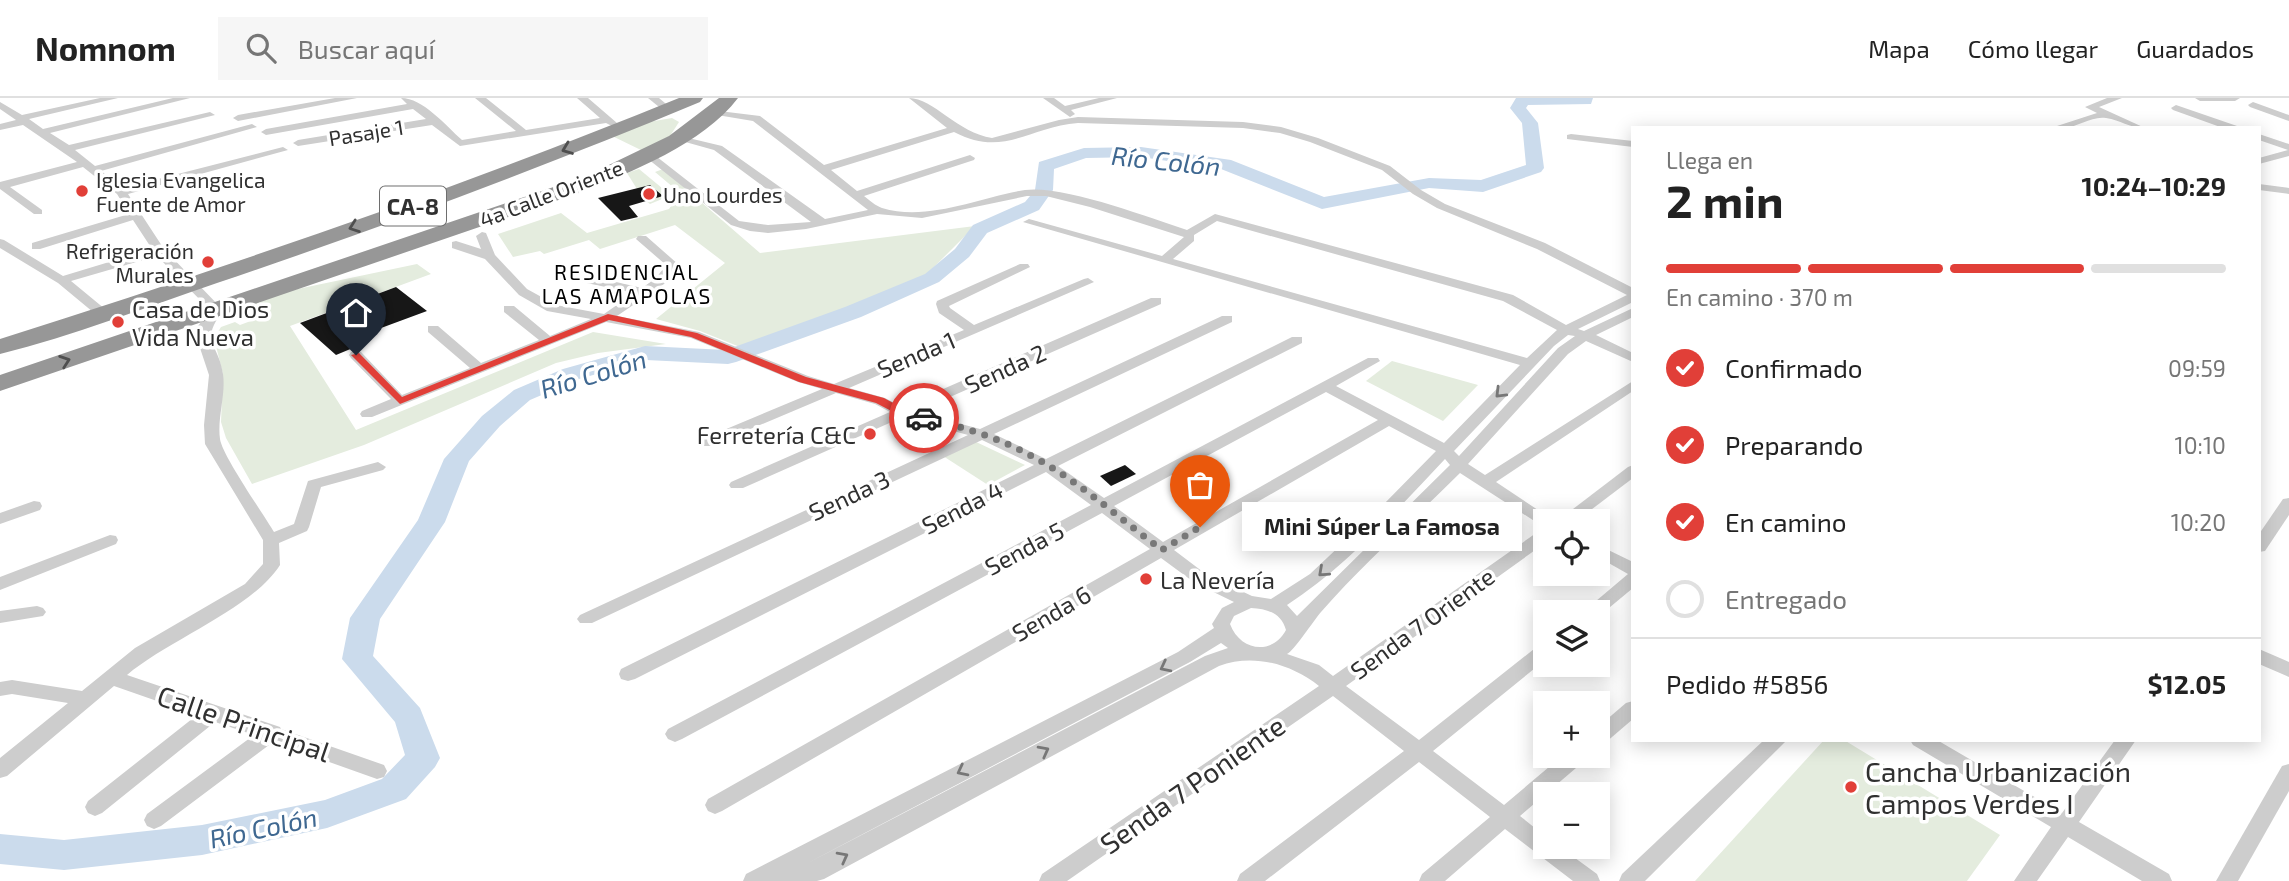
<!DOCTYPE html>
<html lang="es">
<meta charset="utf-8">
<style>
body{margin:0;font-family:"Exo 2",sans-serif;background:#f6f6f6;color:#222;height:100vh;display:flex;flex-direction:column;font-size:26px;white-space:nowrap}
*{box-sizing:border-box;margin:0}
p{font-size:23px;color:#767676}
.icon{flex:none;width:38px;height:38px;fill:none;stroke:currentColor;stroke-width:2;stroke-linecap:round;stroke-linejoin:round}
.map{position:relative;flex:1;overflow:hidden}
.panel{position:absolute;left:1631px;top:28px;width:630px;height:616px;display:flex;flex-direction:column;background:#fff;border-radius:0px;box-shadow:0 4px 18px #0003}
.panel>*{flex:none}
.tools{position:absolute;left:1533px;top:411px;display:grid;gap:14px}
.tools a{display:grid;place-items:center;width:77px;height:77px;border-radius:0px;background:#fff;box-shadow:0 4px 18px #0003;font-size:35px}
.pin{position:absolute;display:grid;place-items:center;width:60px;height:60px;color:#fff;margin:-72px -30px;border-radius:50% 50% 50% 0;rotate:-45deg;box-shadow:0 0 7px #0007}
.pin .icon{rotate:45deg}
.courier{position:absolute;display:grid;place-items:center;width:70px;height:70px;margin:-35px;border:5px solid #e13f38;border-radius:50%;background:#fff;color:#222;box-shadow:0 2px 9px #0007}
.bubble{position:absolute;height:49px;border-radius:0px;background:#fff;box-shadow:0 4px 18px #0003;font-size:23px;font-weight:700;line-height:49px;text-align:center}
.headline em{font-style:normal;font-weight:700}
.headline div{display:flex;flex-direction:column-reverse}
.headline{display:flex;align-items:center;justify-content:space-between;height:119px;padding:0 35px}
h1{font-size:46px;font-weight:700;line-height:52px}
.bar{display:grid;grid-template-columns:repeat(4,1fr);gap:10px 7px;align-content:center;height:84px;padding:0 35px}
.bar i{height:9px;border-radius:5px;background:#e0e0e0}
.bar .on{background:#e13f38}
.bar p{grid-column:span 4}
.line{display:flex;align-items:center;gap:18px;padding:0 35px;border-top:2px solid #e0e0e0}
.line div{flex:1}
ol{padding:0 35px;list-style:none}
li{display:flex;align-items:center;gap:21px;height:77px}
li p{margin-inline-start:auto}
li .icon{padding:7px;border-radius:50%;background:#e13f38;color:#fff;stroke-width:4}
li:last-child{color:#767676}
li i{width:38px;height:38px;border:4px solid #e0e0e0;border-radius:50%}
header{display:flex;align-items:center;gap:42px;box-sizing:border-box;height:98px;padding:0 35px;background:#fff;border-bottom:2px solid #e0e0e0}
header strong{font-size:33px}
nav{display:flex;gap:38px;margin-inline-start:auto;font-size:24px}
.search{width:490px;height:63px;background:#f6f6f6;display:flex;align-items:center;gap:18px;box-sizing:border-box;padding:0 24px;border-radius:0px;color:#767676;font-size:26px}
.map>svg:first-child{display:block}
.green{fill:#e4ecde}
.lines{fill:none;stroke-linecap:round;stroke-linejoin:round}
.river{fill:#cbdbec;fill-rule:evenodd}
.building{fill:#171717}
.street{fill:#cdcdcd;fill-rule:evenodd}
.highway{fill:#979797;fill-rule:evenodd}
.oneway{stroke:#4f4f4f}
.oneway2{stroke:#777}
.route{fill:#e13f38}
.done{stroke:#787878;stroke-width:7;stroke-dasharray:0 12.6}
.poi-dot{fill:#e13f38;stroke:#fff;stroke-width:2.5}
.labels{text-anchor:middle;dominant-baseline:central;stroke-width:7;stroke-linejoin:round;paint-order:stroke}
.far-street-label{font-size:21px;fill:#303030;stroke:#fff}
.far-poi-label{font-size:21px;fill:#303030;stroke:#fff;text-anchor:start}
.far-neighbourhood-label{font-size:21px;letter-spacing:2px;fill:#000;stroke:#fff}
.shield{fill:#fff;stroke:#6e6e6e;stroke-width:2}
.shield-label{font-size:23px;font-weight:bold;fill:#303030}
.poi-label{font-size:24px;fill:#303030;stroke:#fff;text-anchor:start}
.street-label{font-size:24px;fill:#303030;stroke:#fff}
.water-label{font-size:26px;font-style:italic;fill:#3f6891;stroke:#fff}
.near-street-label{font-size:28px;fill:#303030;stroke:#fff}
.near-poi-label{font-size:28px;fill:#303030;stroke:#fff;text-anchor:start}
</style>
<header>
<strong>Nomnom</strong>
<div class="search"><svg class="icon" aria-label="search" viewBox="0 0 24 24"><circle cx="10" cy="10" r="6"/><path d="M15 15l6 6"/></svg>Buscar aquí</div>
<nav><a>Mapa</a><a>Cómo llegar</a><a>Guardados</a></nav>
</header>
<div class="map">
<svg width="2289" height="783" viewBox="0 0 2289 783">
<rect width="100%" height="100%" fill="#fff"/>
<!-- green -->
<g class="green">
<polygon points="672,20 679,24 670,38 643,53 608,36 631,27"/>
<polygon points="639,71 668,95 667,99 650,106 646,103 662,98 650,87 637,91 627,75"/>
<polygon points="663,71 760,155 975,128 925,178 851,211 740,249 700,233 656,221 725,165 675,127 600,151 589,142 544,156 540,153 513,159 498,136 561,115 587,135 669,111 680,95 655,74"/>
<polygon points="417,166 431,176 290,228 356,332 593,234 666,246 598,255 556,265 364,347 252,386 226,340 221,324 223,276 214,240 221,229 235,224 240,227 256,221 249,213 234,219 232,213 288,193"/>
<polygon points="1392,263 1478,287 1443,323 1366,283"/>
<polygon points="974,343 1025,367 988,387 943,358"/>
<polygon points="1824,642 1844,642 2000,737 1967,783 1695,783"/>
</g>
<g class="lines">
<!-- river -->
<polygon class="river" points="1516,0 1593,0 1591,6 1528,7 1526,10 1538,25 1544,70 1541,74 1483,94 1429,90 1322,111 1221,71 1141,59 1086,60 1054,71 1053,92 1039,112 987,135 969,159 939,184 861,219 736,264 728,266 646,262 579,281 530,302 500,328 469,363 445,424 380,521 373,558 420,610 440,660 435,669 406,701 327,730 202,757 64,772 0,766 0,736 64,742 202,727 325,702 382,681 405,657 395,624 342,561 350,520 418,422 444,361 482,318 514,292 563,271 645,248 726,252 845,209 925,176 955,151 973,127 1025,104 1035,92 1039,64 1084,50 1141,49 1231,62 1324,99 1429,80 1481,82 1526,67 1522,25 1510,10"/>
</g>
<!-- building -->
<g class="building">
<polygon points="650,87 663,98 629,108 638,119 621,123 598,100"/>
<polygon points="396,189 427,213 354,240 360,247 336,257 300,225"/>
<polygon points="1125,367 1136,376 1111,388 1100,378"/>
</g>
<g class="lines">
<!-- street -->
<g class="street">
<path d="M100,0H118L29,21L43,31L173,0H190L50,35L69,47L210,14L215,17L75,52L95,68L252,26L257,29L101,73L123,90L283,49L288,52L128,96L164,151L223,212C199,246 218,243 223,276C226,297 217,320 220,341C222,357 264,417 274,434L294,426L308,383L378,364L386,369L383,372L321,389L309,429L307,433L279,445L280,467C252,511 170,541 127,577L280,629L281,631L384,667L387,673L384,679L377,681L273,644L161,728L154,731L147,728L144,722L147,716L254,637L215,624L102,715L95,718L88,715L85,709L88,703L197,617L114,588L7,678L0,680V660L68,605L12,596L0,598V584L12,582L82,593L135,550L245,486L263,466V442L205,346L204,327L209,277L197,241L198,228L210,212L157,158L71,183L111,216L109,219H99L58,185L0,150V141L4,142L63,178L152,151L133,122L40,151H32V145L129,116L117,96L83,69L10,89L42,112V116H34L0,91V84L77,64L23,27L0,32V26L16,22L0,11V4L22,17Z"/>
<polygon points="335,0 357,0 238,23 233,20 238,17"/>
<path d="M401,0C423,0 445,27 462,42L516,33L475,0H486L526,32L600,20L577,0H588L617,25L612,28L606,25L460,48L432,27L298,48L293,45L298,42L426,21L413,11L266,37L261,34L266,31L407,6Z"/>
<polygon points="648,0 659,0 672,11 664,13"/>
<path d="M909,0C933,0 958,35 992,40L1059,22L1078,19L1243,24L1281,29L1318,40L1390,68L1421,92L1445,106L1545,145L1633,190V204L1578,231L1584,233L1633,210V219L1596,237L1633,255V264L1586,243L1568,256L1468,366L1485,377L1633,283V293L1496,384L1556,424H1545V429L1542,428L1460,375C1414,421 1364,465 1321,514C1314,522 1293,554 1287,556L1319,567L1333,578L1539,433L1545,432V445L1346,588L1419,642L1539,547L1545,545V562L1433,653L1504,707L1562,658H1586L1583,664L1520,718L1545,738V749H1560L1597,776L1600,783H1573L1505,731L1445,783H1419L1422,776L1490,719L1419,664L1265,783H1237L1240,776L1404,653L1333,598L1067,783H1039L1042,776L1319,588C1291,566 1253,555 1219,568L824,781L817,783H743L746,776L1178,554L1214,530L1212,526L1222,510L1234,504L1195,485L1161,460L722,713L715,716L708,713L705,707L708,701L1150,451L1102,415L682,641L675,644L668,641L665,636L668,631L1091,407L1046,374L635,581L628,583L621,581L619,576L621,571L1034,367L982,342L592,525H580L577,521L580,517L968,337L903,319L743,390H731L729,387L731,384L890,314L875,306L836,295L710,348H700L697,345L700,342L822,291L798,284L691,240L606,224L372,319H362L360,316L362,313L391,301L351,260L349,257L351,254H361L402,297L470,270L428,234V228H438L481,265L539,242L504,214V208H514L550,238L591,221L547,213L519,197L485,161L452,150V144L456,143L481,151L476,138L482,134L486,135L495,157L527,191L556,207L604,216L634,195L582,184L580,181L586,177L642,190L656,180L666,167L636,141L638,138H646L679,167L664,186L617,218L699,234L808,278L834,286L964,232L939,215L936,206L937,203L1020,166H1028L1030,169L949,208L950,210L974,227L1084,181L1088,180L1094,184L849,290L885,300L902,309L1151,200H1161V206L916,314L980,331L1222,218H1232V224L994,336L1046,361L1292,239H1302V245L1058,368L1104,400L1368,260H1378L1380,263L1336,288L1444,345L1520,267L1023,124L1029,121L1162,158L1184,139L1090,109L1046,98H1027L922,120L877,116L806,131L768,135L750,133L731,127L643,57L652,55L739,123L768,127L811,124L714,52L671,40L676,37L722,48L825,121L868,112L753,23L711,16V12L760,18L824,67L947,30ZM1078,25L1243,30L1280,35L1310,44L1382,72L1413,96L1437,110L1537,151L1627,197L1566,227L1513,197L1215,116L1187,132C1147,119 1064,87 1025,92C980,99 928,124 882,110C876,108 869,102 864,98L974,62L975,60L970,57L857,93L831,72L954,34C1003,60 1029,29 1078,25ZM1217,123L1503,203L1557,232L1527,260L1173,161L1194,143V137ZM1568,237L1575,238L1558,250L1459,358L1454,353L1554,248ZM1326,294L1378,322L1163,444L1114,408ZM1389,328L1436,353L1381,409L1310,476L1271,501L1252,498L1207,477L1174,452ZM1445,361L1450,367L1297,518L1287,507C1347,468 1396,413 1445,361ZM1251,510C1268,511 1281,515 1286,532C1272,558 1240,553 1230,526L1234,518ZM1221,545L1228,550L1205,558L804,767L1190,564Z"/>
<polygon points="1043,0 1054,0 1065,8 1099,0 1117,0 1071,12 1075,16 1070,19"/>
<path d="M2107,0H2122L2099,9L2145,30C2128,30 2121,22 2106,20C2090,17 2073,34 2057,28L2097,15L2085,9Z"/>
<polygon points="2195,0 2240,0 2235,3 2200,3"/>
<polygon points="2253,4 2289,17 2289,23 2250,9 2248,7"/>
<polygon points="2176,7 2237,28 2238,30 2223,30 2173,12 2171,10"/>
<polygon points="1571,36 1633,43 1633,49 1567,41 1567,37"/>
<polygon points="2259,36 2289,46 2289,58 2259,66 2259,60 2288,52 2259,42"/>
<polygon points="2259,86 2289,90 2289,96 2259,92"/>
<polygon points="1633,367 1633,380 1575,424 1556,424 1628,369"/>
<polygon points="2289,400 2289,417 2265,453 2259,454 2259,436 2283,401"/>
<polygon points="34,403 40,404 42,408 40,412 0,426 0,415"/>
<polygon points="110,437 116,438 118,442 116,446 0,492 0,479"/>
<polygon points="1598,447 1633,464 1633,490 1598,519 1598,514 1583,514 1628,476 1598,459"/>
<polygon points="37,508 43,510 46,514 43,518 0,525 0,513"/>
<polygon points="2259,551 2289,564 2289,579 2259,566"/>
<polygon points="1633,603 1633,621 1605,645 1598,648 1598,629 1626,605"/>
<polygon points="1764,642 1787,642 1645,783 1619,783 1622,776"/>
<polygon points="1910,642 1937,642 2062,715 2115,642 2136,642 2079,724 2169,776 2172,783 2142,783 2068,739 2037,783 2014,783 2051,729 1913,647"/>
<polygon points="2289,666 2289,693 2238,783 2216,783 2282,668"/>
</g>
<!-- highway -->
<g class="highway">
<path d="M679,0H703L700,4C541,70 380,130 217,185C146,209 73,238 0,256V241C229,168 456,91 679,0Z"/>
<path d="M719,0H738C703,46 631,74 579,95L0,293V277L586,78L669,38Z"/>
</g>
</g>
<!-- one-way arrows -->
<defs><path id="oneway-chevron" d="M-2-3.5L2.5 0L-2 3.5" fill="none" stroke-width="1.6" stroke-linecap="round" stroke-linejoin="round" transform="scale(1.75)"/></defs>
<g class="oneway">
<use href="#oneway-chevron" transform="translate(567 51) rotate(159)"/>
<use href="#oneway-chevron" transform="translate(354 129) rotate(160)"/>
<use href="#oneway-chevron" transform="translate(65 263) rotate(-19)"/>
</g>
<g class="oneway2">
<use href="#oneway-chevron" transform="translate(1500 295) rotate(135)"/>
<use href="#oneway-chevron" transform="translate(1323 474) rotate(138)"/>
<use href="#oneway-chevron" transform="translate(1165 569) rotate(153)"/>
<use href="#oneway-chevron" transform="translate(1044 653) rotate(-28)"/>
<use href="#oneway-chevron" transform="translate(962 673) rotate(153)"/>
<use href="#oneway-chevron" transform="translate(843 759) rotate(-28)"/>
</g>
<!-- route -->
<polygon class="route" points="608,216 697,235 806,279 884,300 906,312 930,320 924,323 899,317 876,305 799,284 691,239 609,222 400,306 351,257 359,255 402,299"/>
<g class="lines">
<!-- done -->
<path class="done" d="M924,320C959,328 994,338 1026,355C1074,379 1119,420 1162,452L1200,429"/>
</g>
<!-- markers -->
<g class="poi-dot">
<circle cx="82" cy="93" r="7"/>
<circle cx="649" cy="96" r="7"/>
<circle cx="208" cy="164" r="7"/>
<circle cx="118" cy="224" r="7"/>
<circle cx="870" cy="336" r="7"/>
<circle cx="1146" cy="481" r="7"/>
<circle cx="1851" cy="689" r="7"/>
</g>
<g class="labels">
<!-- far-street labels -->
<g class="far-street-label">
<text transform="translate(366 34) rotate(-9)">Pasaje 1</text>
<text transform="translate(551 95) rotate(-21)">4a Calle Oriente</text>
</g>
<!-- far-poi labels -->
<g class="far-poi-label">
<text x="96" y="81">Iglesia Evangelica<tspan x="96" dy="24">Fuente de Amor</tspan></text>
<text x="663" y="96">Uno Lourdes</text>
<text x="194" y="152" text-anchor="end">Refrigeración<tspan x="194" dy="24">Murales</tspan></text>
</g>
<!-- far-neighbourhood labels -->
<g class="far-neighbourhood-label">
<text x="627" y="173">RESIDENCIAL<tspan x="627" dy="24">LAS AMAPOLAS</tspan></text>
</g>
<!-- shield labels -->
<rect class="shield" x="380" y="88.5" width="66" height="39" rx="5"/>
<g class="shield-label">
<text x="413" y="108">CA-8</text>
</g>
<!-- poi labels -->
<g class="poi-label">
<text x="132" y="210">Casa de Dios<tspan x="132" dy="28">Vida Nueva</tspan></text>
<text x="856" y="336" text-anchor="end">Ferretería C&amp;C</text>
<text x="1160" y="481">La Nevería</text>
</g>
<!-- street labels -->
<g class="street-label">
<text transform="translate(916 256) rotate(-23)">Senda 1</text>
<text transform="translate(1005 270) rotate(-24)">Senda 2</text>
<text transform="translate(849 397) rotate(-25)">Senda 3</text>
<text transform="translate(962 409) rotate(-27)">Senda 4</text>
<text transform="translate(1024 450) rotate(-28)">Senda 5</text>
<text transform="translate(1051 515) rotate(-30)">Senda 6</text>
<text transform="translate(1422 525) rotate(-36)">Senda 7 Oriente</text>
</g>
<!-- water labels -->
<g class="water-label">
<text transform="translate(1166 62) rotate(6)">Río Colón</text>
<text transform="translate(593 275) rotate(-17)">Río Colón</text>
<text transform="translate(263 729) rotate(-12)">Río Colón</text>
</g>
<!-- near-street labels -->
<g class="near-street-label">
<text transform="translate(244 625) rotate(19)">Calle Principal</text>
<text transform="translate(1192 686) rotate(-35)">Senda 7 Poniente</text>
</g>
<!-- near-poi labels -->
<g class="near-poi-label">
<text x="1865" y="673">Cancha Urbanización<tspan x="1865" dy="32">Campos Verdes I</tspan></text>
</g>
</g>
</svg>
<div class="tools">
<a><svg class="icon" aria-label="locate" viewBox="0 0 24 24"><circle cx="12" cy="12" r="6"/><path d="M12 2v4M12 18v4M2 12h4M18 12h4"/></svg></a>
<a><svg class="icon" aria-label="layers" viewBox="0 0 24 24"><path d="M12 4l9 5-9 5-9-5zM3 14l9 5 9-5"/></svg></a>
<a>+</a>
<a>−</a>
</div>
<div class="pin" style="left:1200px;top:429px;background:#ea580c"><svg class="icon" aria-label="bag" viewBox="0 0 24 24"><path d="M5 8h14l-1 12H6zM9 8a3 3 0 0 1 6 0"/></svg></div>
<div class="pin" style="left:356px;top:257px;background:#1f2937"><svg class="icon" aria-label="home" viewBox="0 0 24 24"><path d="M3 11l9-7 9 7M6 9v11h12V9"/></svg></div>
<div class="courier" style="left:924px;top:320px"><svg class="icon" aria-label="car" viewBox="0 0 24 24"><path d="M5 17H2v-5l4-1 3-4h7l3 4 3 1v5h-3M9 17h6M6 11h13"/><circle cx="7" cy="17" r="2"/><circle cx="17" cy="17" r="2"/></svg></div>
<div class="bubble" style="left:1242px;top:404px;width:280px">Mini Súper La Famosa</div>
<section class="panel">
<div class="headline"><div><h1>2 min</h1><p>Llega en</p></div><em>10:24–10:29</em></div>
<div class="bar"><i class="on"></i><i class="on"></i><i class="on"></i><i></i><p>En camino · 370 m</p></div>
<ol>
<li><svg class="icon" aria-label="check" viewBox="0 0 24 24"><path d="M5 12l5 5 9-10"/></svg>Confirmado<p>09:59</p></li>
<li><svg class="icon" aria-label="check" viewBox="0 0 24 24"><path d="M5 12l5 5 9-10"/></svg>Preparando<p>10:10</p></li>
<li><svg class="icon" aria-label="check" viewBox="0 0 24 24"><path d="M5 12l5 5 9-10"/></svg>En camino<p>10:20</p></li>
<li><i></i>Entregado</li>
</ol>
<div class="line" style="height:91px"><div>Pedido #5856</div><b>$12.05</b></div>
</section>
</div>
